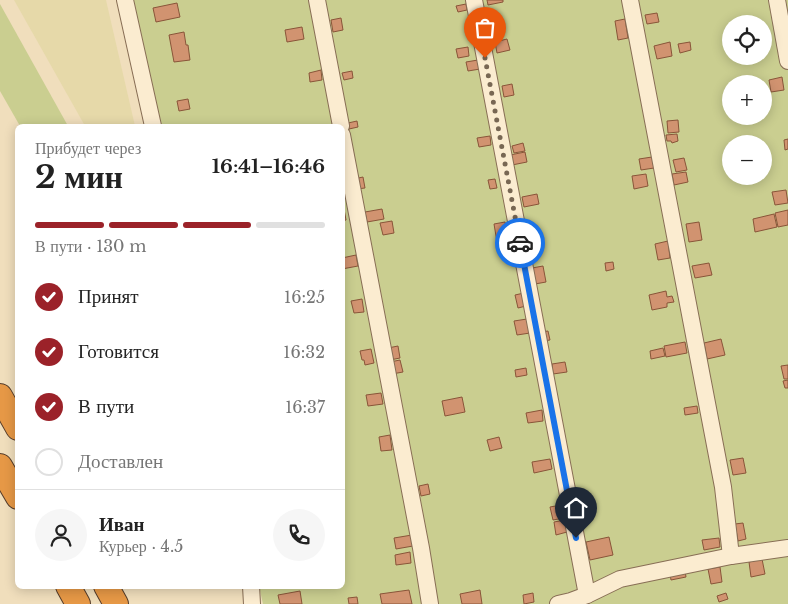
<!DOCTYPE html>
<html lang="ru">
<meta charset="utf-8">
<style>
body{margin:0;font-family:"Libre Baskerville",serif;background:#f6f6f6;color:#222;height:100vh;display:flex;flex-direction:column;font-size:19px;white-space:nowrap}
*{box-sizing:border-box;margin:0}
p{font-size:16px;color:#767676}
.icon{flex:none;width:28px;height:28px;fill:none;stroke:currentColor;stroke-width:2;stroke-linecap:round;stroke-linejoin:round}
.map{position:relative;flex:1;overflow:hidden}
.details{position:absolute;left:15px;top:124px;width:330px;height:465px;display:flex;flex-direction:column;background:#fff;border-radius:8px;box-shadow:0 2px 12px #0003}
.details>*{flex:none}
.controls{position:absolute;left:722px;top:15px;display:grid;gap:10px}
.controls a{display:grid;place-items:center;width:50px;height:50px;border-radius:50%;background:#fff;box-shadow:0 2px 12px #0003;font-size:25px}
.pin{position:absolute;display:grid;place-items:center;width:42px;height:42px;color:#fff;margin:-51px -21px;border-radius:50% 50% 50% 0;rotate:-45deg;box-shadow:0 0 5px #0007}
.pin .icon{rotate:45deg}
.courier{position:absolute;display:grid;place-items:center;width:50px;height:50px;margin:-25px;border:4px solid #1a73e8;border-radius:50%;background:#fff;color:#222;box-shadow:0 1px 6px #0007}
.overview em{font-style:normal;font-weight:700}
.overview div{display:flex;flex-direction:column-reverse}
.overview{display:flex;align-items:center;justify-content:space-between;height:85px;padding:0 20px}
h1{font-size:32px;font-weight:700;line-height:38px}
.bar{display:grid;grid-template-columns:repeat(4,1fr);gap:8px 5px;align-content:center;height:60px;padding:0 20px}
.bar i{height:6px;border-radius:4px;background:#e0e0e0}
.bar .selected{background:#9b2229}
.bar p{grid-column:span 4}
.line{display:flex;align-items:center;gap:12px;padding:0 20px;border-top:1px solid #e0e0e0}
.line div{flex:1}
.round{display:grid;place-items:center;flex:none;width:52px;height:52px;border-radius:26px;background:#f6f6f6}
ol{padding:0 20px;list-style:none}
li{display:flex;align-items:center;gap:15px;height:55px}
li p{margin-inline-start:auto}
li .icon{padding:5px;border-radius:50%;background:#9b2229;color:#fff;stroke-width:4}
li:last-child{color:#767676}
li i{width:28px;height:28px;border:2px solid #e0e0e0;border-radius:50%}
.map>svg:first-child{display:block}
.farmland{fill:#e6d9a9}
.green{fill:#cace90;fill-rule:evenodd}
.building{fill:#d19370;stroke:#895539}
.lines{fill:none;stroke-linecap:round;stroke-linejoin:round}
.minor-casing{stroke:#886e55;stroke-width:18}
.highway-casing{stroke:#553c2a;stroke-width:26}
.minor{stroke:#fbecd0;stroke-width:16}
.highway{stroke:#e69846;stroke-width:24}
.done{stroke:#786753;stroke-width:5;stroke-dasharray:0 9}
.route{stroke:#1a73e8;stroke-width:6}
</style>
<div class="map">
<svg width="788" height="604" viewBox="0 0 788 604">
<rect width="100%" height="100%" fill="#f0debc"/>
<!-- farmland -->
<polygon class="farmland" points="14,0 106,0 135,126 85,126"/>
<!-- green -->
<g class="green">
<path d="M133,0H788V604H263L259,586H342V126H158ZM731,24H764V56H731ZM731,84H764V116H731ZM731,144H764V176H731Z"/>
<polygon points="0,4 68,126 20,126 0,91"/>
</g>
<!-- building -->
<g class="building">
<polygon points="487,0 503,0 503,2 488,5"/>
<polygon points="177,3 180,17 156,22 153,8"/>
<polygon points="466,4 467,10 458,12 456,6"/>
<polygon points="657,13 659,22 647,24 645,15"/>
<polygon points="341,18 343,30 333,32 331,20"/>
<polygon points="625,19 628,38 618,40 615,21"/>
<polygon points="302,27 304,39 287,42 285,30"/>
<polygon points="184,32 186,45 188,45 190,60 174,62 169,35"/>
<polygon points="507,39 510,50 497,53 495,42"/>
<polygon points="670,42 672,56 657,59 654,46"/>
<polygon points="690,42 691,50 680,53 678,44"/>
<polygon points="468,47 469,56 458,58 456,49"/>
<polygon points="478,60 480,69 468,71 466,62"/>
<polygon points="321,70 322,80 310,82 309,73"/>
<polygon points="352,71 353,78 344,80 342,73"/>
<polygon points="782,77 784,90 771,92 769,80"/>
<polygon points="512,84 514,95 504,97 502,86"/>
<polygon points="188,99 190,109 179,111 177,101"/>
<polygon points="678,120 679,132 668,133 667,121"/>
<polygon points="357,121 358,127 349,129 348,123"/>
<polygon points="677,134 678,141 672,143 671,141 667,141 666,135"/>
<polygon points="490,136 491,145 479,147 477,138"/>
<polygon points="788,139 788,149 785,150 784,140"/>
<polygon points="523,143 525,151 514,153 512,146"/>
<polygon points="525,152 527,162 512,165 510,155"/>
<polygon points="652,157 654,168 641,170 639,159"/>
<polygon points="684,158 687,170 676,172 673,160"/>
<polygon points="686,172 688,182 674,185 672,174"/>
<polygon points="646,174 648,186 634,189 632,176"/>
<polygon points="363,177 365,188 356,189 354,179"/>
<polygon points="495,179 497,188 490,189 488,180"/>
<polygon points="786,190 788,203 775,205 772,192"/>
<polygon points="537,194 539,204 524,207 522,197"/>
<polygon points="344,209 346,220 342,221 342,210"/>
<polygon points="382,209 384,219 367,222 365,212"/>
<polygon points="788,210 788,225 778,227 775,213"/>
<polygon points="774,214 777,227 755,232 753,219"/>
<polygon points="392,221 394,233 383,235 380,223"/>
<polygon points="505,222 508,240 497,242 494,224"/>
<polygon points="699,222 702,240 689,242 686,224"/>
<polygon points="668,241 670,258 658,260 655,244"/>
<polygon points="356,255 358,266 342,269 342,258"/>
<polygon points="613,262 614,269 606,271 605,263"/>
<polygon points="709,263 712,275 695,278 692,266"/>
<polygon points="543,266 546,282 535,284 532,268"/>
<polygon points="666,291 667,297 672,296 674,302 667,303 667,307 652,310 649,295"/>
<polygon points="524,293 526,306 518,308 515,295"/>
<polygon points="362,299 364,312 354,313 351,301"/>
<polygon points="527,319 530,333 517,335 514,321"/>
<polygon points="548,331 550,340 543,341 541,332"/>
<polygon points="721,339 725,355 707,359 704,343"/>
<polygon points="685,342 687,353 666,357 664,346"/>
<polygon points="398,346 400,358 390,360 388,348"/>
<polygon points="663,348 665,356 651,359 650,351"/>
<polygon points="371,349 374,363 365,365 364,360 362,360 360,351"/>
<polygon points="400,360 403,372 392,374 390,362"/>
<polygon points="565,362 567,372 553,374 552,364"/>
<polygon points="788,365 788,379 784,379 781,366"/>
<polygon points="526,368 527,375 516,377 515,370"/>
<polygon points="788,380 788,388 785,388 783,381"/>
<polygon points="381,393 383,404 368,406 366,395"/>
<polygon points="462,397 465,412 445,416 442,401"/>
<polygon points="697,406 698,413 685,415 684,408"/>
<polygon points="542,410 543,421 528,423 526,413"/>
<polygon points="390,435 392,450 381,451 379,437"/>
<polygon points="499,437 502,448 490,451 487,440"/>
<polygon points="743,458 746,473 733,475 730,460"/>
<polygon points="550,459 552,469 534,473 532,462"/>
<polygon points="428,484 430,494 421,496 419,486"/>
<polygon points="561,505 564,518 553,520 550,507"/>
<polygon points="565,520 567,532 556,535 554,522"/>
<polygon points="743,523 746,539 738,541 735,524"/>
<polygon points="412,535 413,546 396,549 394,538"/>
<polygon points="609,537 613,555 590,560 586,542"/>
<polygon points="719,538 720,547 704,550 702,540"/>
<polygon points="410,552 411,563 396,565 395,555"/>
<polygon points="762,559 765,574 751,577 749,562"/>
<polygon points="720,567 722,582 711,584 708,569"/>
<polygon points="685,571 686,577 671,580 670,574"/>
<polygon points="409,590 412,604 382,604 380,594"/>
<polygon points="480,590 482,604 462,604 460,594"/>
<polygon points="300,591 302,604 280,604 278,595"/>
<polygon points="533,593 534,602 524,604 523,595"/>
<polygon points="726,593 728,599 719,602 717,596"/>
<polygon points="357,597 358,604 349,604 348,598"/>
</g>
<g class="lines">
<!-- minor casing -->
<g class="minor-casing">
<g id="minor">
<polyline points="125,0 153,126"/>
<polyline points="317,0 341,126"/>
<polyline points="474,0 587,595"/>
<polyline points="630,0 723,487 731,556"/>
<polyline points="777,0 788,61"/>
<polyline points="342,135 421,548 430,604"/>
<polyline points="251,586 252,604"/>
<polyline points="558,604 571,601 587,595 620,579 731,556 788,548"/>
</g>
</g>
<!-- highway casing -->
<g class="highway-casing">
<g id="highway">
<polyline points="0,396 18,428"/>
<polyline points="0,466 18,497"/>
<polyline points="68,586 78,604"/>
<polyline points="106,586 116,604"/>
</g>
</g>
<!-- minor -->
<use href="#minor" class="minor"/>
<!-- highway -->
<use href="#highway" class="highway"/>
</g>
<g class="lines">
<!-- done -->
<polyline class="done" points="485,58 520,243"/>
<!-- route -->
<polyline class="route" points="520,243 576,538"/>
</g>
</svg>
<div class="controls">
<a><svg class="icon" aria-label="locate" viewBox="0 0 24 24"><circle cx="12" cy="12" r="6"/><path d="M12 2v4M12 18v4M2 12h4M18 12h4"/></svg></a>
<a>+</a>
<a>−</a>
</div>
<div class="pin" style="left:485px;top:58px;background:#ea580c"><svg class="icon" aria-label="bag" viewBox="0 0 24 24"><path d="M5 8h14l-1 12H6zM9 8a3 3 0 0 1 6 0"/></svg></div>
<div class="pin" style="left:576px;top:538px;background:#1f2937"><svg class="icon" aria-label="home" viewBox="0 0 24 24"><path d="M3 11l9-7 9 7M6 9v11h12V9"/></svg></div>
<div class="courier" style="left:520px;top:243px"><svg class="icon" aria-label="car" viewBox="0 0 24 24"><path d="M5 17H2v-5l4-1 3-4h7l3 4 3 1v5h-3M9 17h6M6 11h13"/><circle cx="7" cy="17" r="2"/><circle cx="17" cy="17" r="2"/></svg></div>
<section class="details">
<div class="overview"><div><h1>2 мин</h1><p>Прибудет через</p></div><em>16:41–16:46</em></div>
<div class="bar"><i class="selected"></i><i class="selected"></i><i class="selected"></i><i></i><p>В пути · 130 m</p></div>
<ol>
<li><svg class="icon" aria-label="check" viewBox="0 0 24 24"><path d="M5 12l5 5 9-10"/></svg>Принят<p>16:25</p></li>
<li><svg class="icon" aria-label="check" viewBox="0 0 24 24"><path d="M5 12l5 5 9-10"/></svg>Готовится<p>16:32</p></li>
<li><svg class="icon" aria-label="check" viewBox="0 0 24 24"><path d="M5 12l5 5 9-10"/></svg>В пути<p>16:37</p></li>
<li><i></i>Доставлен</li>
</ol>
<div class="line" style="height:90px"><a class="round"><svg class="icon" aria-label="person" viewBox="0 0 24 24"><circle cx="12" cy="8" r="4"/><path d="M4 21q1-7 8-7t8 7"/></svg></a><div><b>Иван</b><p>Курьер · 4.5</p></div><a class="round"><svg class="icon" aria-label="phone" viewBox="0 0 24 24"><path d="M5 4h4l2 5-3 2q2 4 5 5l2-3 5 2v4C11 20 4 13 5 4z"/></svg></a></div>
</section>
</div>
